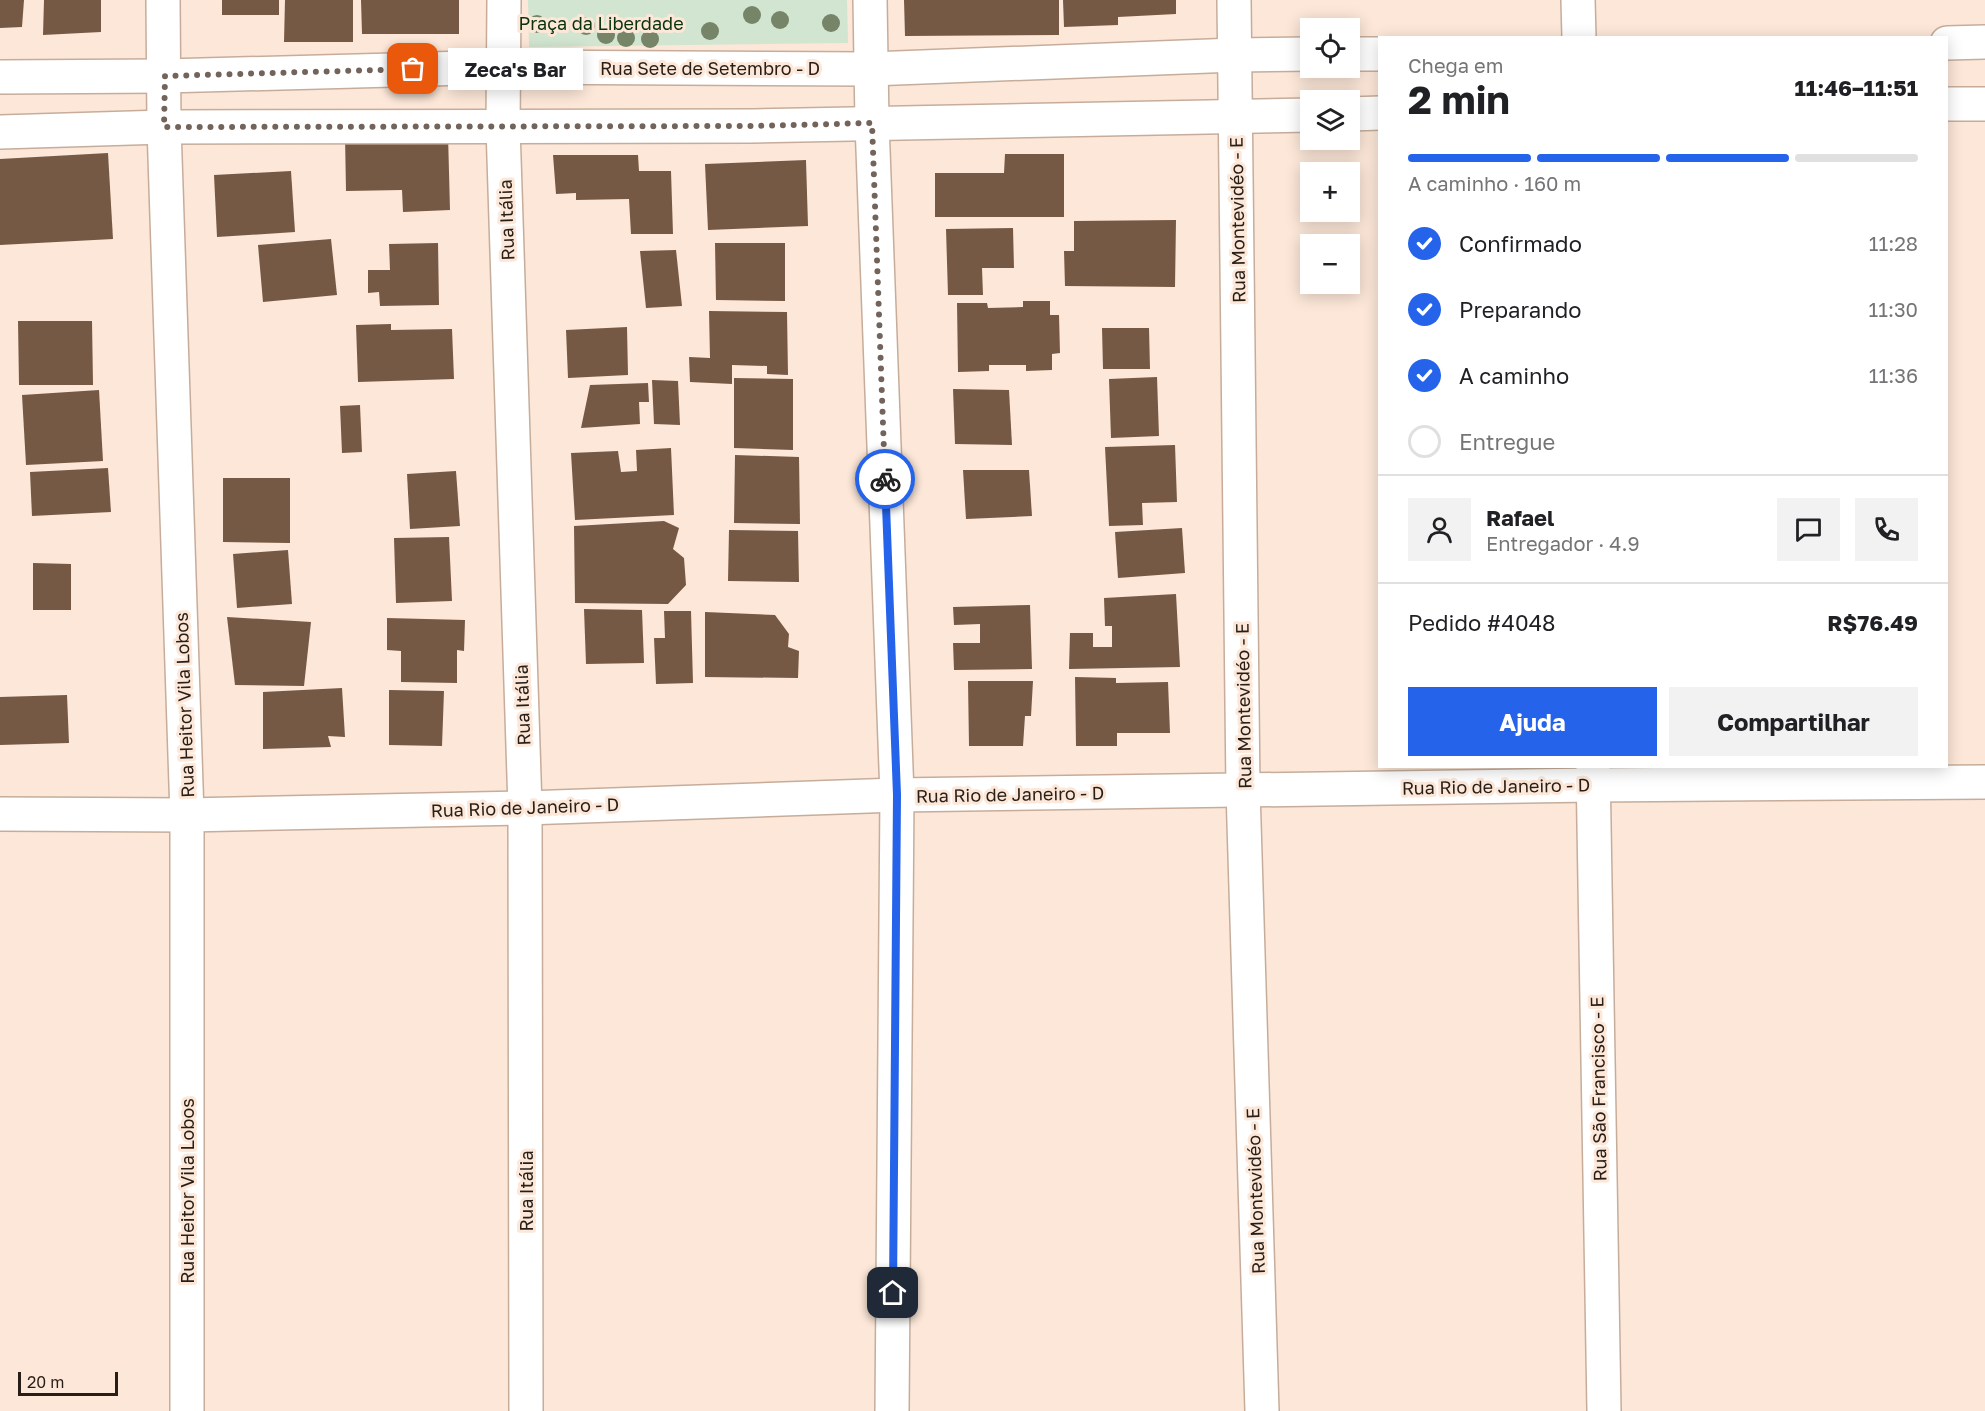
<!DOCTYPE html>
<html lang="pt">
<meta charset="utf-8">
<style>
body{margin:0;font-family:"Golos Text",sans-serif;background:#f2f2f2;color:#202124;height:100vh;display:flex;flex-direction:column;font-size:22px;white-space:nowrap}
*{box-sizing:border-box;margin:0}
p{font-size:20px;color:#757577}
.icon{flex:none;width:33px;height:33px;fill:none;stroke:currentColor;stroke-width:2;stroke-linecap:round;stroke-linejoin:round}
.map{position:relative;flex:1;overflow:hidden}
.drawer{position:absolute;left:1378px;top:36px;width:570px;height:732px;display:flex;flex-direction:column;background:#fff;border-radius:0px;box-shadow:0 3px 15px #0003}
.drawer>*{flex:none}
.fabs{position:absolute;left:1300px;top:18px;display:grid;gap:12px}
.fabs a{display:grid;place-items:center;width:60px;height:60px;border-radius:0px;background:#fff;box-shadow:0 3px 15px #0003;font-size:30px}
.scale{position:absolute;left:18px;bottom:15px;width:100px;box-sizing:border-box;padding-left:6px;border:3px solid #271e17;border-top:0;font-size:16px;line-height:21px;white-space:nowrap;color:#271e17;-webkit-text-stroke:4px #fce7d8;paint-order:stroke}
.pin{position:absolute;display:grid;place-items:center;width:51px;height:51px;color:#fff;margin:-26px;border-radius:12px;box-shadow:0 3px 9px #0006}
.courier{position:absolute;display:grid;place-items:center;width:60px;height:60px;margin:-30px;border:4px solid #2563eb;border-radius:50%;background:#fff;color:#222;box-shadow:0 2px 8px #0007}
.bubble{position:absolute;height:42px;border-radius:0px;background:#fff;box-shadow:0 3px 15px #0003;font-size:20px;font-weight:700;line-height:42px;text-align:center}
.headline em{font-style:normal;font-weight:700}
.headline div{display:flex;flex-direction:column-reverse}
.headline{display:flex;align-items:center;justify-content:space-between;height:102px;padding:0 30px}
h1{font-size:39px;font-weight:700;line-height:45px}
.bar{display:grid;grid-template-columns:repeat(4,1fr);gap:9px 6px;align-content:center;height:72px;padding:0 30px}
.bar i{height:8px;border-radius:4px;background:#e0e0e0}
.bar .on{background:#2563eb}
.bar p{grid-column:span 4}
.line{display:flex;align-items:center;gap:15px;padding:0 30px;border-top:2px solid #e0e0e0}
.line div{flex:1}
.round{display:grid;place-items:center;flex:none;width:63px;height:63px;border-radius:0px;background:#f2f2f2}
ol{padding:0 30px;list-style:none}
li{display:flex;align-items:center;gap:18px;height:66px}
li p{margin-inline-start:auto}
li .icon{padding:6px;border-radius:50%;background:#2563eb;color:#fff;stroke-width:4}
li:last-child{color:#757577}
li i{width:33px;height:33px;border:3px solid #e0e0e0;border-radius:50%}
.action{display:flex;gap:12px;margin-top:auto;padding:12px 30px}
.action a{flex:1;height:69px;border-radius:0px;background:#2563eb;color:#fff;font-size:24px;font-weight:700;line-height:69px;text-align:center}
.action a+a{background:#f2f2f2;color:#202124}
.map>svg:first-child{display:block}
.green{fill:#d1e5d0}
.building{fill:#765944}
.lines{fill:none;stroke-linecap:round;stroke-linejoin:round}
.minor-casing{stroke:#c6ad9b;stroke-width:36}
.minor{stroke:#fff;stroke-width:33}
.tree{fill:#768467}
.done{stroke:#72645b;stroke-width:6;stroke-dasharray:0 10.8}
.route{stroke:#2563eb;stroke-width:8}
.labels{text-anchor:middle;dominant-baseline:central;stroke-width:6;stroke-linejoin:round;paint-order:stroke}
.park-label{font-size:18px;fill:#08330b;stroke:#fce7d8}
.street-label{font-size:18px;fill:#271e17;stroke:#fce7d8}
</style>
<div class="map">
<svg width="1985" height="1411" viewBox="0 0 1985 1411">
<rect width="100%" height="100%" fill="#fce7d8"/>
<!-- green -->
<polygon class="green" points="528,0 847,0 848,43 529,47"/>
<!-- building -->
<g class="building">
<polygon points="0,0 24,0 22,27 0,28"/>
<polygon points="44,0 101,0 101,32 43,35"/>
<rect x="222" y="0" width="57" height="15"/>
<polygon points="285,0 353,0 353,42 284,42"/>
<polygon points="361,0 459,0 459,34 362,34"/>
<polygon points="904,0 1059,0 1059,35 905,36"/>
<polygon points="1063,0 1176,0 1176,14 1118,17 1118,25 1064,27"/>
<polygon points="448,134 450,210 403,212 402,190 346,191 345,136"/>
<polygon points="108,153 113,239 0,245 0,159"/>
<polygon points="1005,154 1064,154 1064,217 935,217 935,173 1004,173"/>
<polygon points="553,155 638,155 639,171 671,171 673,234 631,234 629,199 576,200 576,193 556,194"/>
<polygon points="806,160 808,226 708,230 705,164"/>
<polygon points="291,171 295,232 217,237 214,175"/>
<polygon points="1176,220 1175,287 1065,286 1064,251 1074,251 1074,221"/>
<polygon points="1013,228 1014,268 982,268 983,295 948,295 946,229"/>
<polygon points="331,239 337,295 263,302 258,245"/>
<polygon points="438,243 439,305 380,306 379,292 368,293 368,270 390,270 389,244"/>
<polygon points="715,243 785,243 785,301 716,300"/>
<polygon points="676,250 682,306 646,308 640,251"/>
<polygon points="1023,301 1050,301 1050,315 1059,315 1060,353 1052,354 1052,370 1026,371 1026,365 989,365 989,371 958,372 957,303 987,303 988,308 1023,307"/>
<polygon points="709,311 787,312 788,375 767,374 767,366 732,365 732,384 690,382 689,357 710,358"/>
<polygon points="18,321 92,321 93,385 19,385"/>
<polygon points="391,324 391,330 452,329 454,379 358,382 356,325"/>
<polygon points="627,327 628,375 568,378 566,330"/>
<polygon points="1102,328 1149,328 1150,369 1103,369"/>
<polygon points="1157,377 1159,436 1111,438 1109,379"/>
<polygon points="734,378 793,379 793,450 734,448"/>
<polygon points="652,380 678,381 680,425 654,424"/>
<polygon points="648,383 649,402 639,402 640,424 581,428 590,385"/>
<polygon points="953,389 1009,390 1012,445 955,444"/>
<polygon points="99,390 103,461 26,465 22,395"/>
<polygon points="360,405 362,452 342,453 340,406"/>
<polygon points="1175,445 1177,502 1142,503 1143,525 1109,526 1105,447"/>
<polygon points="671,448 674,515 575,520 571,453 618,451 621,472 637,471 636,450"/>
<polygon points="735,455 799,457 800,524 734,523"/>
<polygon points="108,468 111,512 32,516 30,472"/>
<polygon points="963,470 1029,470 1032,516 966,519"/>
<polygon points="456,471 460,526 410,529 407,474"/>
<polygon points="223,478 290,478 290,543 223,542"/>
<polygon points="664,521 679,528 673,549 684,558 686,585 668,604 575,603 574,526"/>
<polygon points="1182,528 1185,573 1118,578 1115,532"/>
<polygon points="729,530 798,531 799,582 728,581"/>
<polygon points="449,537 452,601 396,603 394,538"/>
<polygon points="288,550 292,604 237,608 233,554"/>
<polygon points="33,563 71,564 71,610 33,610"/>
<polygon points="1176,594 1180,667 1069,669 1070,633 1093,633 1093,647 1112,647 1112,626 1105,626 1104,598"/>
<polygon points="1030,605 1032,669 954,670 953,643 980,643 980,624 954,625 953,607"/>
<polygon points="584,609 642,610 644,663 586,664"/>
<polygon points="664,611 691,611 693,683 656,684 654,638 665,638"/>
<polygon points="705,612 775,615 789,634 788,647 799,651 798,678 705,677"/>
<polygon points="227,617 311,622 304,686 235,685"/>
<polygon points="387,618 465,620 464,651 457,650 457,683 401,682 401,651 387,650"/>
<polygon points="1075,677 1116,678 1116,683 1168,682 1170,733 1117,733 1117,746 1076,746"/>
<polygon points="968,681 1033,681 1031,716 1025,716 1023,746 969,746"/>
<polygon points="342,688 345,737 328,736 331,747 263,749 263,692"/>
<polygon points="389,690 444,691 442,746 389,745"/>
<polygon points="67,695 69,743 0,745 0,697"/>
</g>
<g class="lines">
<!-- minor casing -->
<g class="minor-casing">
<g id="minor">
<polyline points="163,0 164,127 187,815 187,1411"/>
<polyline points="504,0 503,127 525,808 526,1411"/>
<polyline points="870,0 872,123 897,795 892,1411"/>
<polyline points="1234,0 1243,790 1262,1411"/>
<polyline points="1578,0 1579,38"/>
<polyline points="1947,43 1985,42"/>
<polyline points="1350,54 1380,54"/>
<polyline points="0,77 165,76 504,67 871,69 1235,55 1311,54"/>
<polyline points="1947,104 1985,104"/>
<polyline points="1350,114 1380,113"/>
<polyline points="0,132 164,127 753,126 1311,115"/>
<polyline points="1593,766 1604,1411"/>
<polyline points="0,814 187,815 525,808 897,795 1593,785 1985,782"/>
</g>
</g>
<!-- minor -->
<use href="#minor" class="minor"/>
</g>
<!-- trees -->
<g class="tree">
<circle cx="752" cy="15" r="9"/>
<circle cx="780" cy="20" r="9"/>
<circle cx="831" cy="23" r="9"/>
<circle cx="537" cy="24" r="9"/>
<circle cx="586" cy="26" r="9"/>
<circle cx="710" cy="31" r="9"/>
<circle cx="606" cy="35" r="9"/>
<circle cx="626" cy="38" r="9"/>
<circle cx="650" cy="39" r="9"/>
</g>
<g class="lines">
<!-- done -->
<polyline class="done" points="413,69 165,76 164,127 753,126 872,123 885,479"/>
<!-- route -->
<polyline class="route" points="885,479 897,795 893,1293"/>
</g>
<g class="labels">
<!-- park labels -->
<g class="park-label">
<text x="601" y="23">Praça da Liberdade</text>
</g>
<!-- street labels -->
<g class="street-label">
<text x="710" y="68">Rua Sete de Setembro - D</text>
<text transform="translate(506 220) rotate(-92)">Rua Itália</text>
<text transform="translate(1237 220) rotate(-91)">Rua Montevidéo - E</text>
<text transform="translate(184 705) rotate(-92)">Rua Heitor Vila Lobos</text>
<text transform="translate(522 705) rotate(-92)">Rua Itália</text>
<text transform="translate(1243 706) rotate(-91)">Rua Montevidéo - E</text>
<text transform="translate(1496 786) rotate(-1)">Rua Rio de Janeiro - D</text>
<text transform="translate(1010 794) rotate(-1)">Rua Rio de Janeiro - D</text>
<text transform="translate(525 807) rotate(-2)">Rua Rio de Janeiro - D</text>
<text transform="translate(1598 1089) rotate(-91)">Rua São Francisco - E</text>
<text transform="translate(187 1191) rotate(-90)">Rua Heitor Vila Lobos</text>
<text transform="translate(526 1191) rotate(-90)">Rua Itália</text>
<text transform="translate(1255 1191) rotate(-92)">Rua Montevidéo - E</text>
</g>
</g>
</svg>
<div class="fabs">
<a><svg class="icon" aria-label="locate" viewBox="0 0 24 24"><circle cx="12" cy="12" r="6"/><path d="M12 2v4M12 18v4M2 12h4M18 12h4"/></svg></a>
<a><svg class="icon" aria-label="layers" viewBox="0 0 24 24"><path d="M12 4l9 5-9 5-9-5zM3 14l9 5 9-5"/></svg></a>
<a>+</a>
<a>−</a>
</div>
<div class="scale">20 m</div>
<div class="pin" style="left:413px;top:69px;background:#ea580c"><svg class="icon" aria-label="bag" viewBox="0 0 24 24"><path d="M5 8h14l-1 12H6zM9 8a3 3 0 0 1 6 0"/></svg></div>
<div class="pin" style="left:893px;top:1293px;background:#1f2937"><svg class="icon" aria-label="home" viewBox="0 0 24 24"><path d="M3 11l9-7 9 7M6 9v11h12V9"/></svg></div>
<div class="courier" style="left:885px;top:479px"><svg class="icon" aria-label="bike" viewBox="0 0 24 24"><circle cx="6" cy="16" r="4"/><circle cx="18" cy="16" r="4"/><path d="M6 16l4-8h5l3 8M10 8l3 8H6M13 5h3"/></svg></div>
<div class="bubble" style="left:448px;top:48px;width:135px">Zeca's Bar</div>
<section class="drawer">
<div class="headline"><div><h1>2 min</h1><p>Chega em</p></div><em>11:46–11:51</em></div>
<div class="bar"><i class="on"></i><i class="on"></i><i class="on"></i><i></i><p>A caminho · 160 m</p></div>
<ol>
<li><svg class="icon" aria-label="check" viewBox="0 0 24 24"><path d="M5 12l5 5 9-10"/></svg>Confirmado<p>11:28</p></li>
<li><svg class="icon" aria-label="check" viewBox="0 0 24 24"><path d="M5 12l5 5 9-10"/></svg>Preparando<p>11:30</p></li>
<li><svg class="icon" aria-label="check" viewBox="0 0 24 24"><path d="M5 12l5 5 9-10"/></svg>A caminho<p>11:36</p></li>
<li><i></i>Entregue</li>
</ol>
<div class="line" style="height:108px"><a class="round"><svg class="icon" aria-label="person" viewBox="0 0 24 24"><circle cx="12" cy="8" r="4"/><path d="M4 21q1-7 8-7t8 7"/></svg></a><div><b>Rafael</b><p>Entregador · 4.9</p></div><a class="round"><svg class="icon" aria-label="chat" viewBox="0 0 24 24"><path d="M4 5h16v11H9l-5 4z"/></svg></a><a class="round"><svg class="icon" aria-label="phone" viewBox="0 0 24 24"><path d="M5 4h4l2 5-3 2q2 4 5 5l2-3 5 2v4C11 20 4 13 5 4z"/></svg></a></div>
<div class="line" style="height:78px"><div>Pedido #4048</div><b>R$76.49</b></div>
<div class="action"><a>Ajuda</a><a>Compartilhar</a></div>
</section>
</div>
